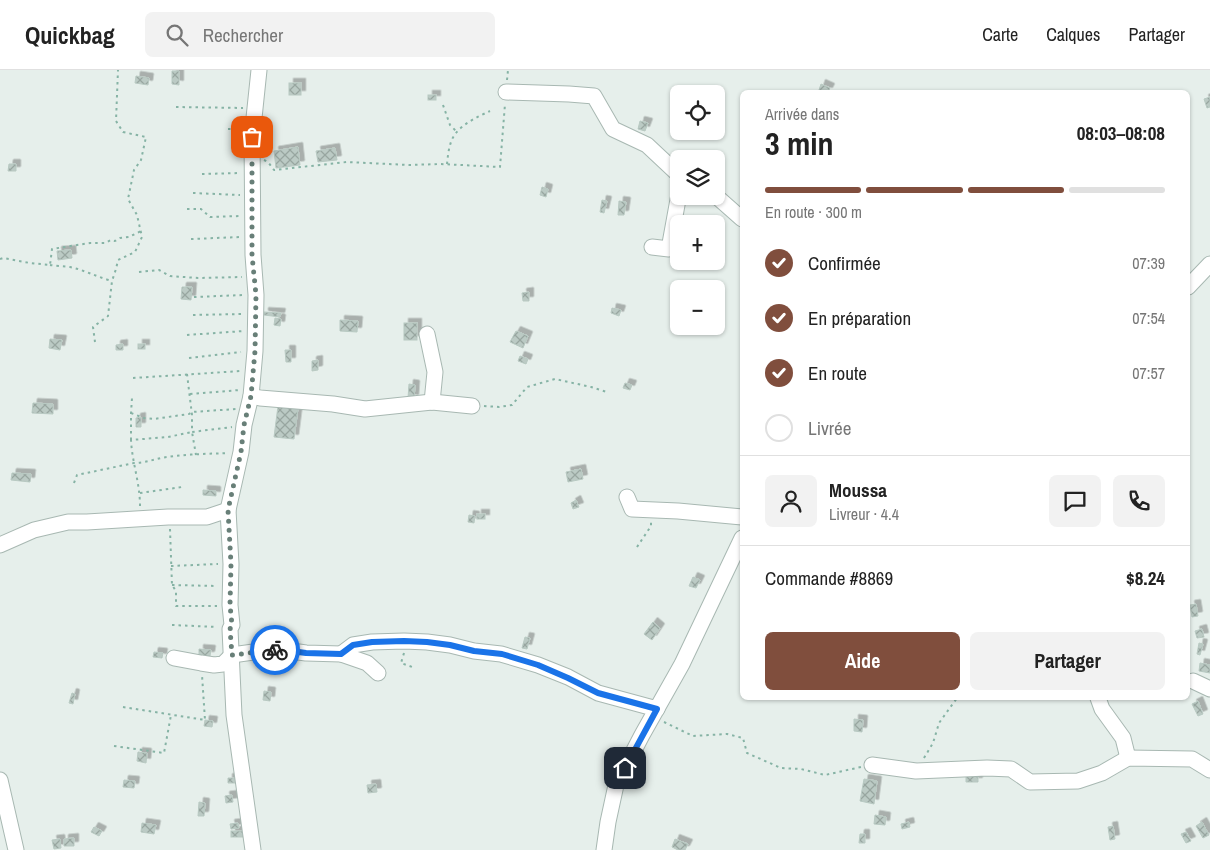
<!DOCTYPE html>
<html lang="fr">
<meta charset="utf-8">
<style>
body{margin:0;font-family:"Archivo Narrow",sans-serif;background:#f2f2f2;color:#222;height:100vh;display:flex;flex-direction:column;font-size:19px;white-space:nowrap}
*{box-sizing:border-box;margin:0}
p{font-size:16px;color:#767676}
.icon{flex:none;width:28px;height:28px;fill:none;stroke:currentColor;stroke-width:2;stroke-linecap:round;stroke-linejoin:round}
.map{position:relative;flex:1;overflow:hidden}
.panel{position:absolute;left:740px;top:20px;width:450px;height:610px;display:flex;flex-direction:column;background:#fff;border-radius:8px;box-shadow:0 1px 4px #0004}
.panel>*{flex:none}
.tools{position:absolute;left:670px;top:15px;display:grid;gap:10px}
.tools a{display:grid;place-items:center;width:55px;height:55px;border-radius:8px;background:#fff;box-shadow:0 1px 4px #0004;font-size:25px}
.pin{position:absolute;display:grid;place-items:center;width:42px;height:42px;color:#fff;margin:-21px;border-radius:10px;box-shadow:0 2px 8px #0006}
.courier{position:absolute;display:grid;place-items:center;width:50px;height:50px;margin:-25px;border:4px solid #1a73e8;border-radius:50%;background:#fff;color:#222;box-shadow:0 1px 6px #0007}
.overview em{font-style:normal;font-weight:800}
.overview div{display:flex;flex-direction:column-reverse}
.overview{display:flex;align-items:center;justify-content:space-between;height:85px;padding:0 25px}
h1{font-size:32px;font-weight:800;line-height:38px}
.bar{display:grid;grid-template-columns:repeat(4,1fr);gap:8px 5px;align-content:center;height:60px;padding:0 25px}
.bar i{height:6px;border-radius:4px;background:#e0e0e0}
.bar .active{background:#804e3d}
.bar p{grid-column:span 4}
.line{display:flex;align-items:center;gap:12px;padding:0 25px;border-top:1px solid #e0e0e0}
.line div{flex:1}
.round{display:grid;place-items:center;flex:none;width:52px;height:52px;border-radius:8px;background:#f2f2f2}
ol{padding:0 25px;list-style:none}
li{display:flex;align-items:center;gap:15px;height:55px}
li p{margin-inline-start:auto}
li .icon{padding:5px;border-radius:50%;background:#804e3d;color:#fff;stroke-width:4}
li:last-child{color:#767676}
li i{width:28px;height:28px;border:2px solid #e0e0e0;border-radius:50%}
.primary-button{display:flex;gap:10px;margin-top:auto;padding:10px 25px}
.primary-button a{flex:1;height:58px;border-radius:8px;background:#804e3d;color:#fff;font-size:20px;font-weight:800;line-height:58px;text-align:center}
.primary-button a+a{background:#f2f2f2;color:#222}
header{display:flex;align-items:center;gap:30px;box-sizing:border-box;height:70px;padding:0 25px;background:#fff;border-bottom:1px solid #e0e0e0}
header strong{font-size:24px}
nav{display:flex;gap:28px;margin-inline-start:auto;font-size:18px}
.search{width:350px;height:45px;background:#f2f2f2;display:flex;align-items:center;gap:12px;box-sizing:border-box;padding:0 18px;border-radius:8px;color:#767676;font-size:19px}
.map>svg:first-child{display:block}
.building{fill:url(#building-cross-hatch);stroke:#b8c9c2;filter:url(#shadow)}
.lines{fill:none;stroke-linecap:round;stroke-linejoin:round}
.minor-casing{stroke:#a8b8b2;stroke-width:17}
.path{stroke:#86b3a5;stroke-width:2;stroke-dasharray:2.5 4;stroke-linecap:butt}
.minor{stroke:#fff;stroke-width:15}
.done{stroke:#687f78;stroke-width:5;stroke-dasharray:0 9}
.route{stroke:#1a73e8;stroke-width:6}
</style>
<header>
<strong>Quickbag</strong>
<div class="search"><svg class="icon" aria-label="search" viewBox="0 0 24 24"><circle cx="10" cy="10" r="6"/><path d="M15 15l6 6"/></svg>Rechercher</div>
<nav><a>Carte</a><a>Calques</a><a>Partager</a></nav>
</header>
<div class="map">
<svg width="1210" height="780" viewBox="0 0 1210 780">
<defs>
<pattern id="building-cross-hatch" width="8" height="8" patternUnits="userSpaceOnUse" patternTransform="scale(1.25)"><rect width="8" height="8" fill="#bbcac4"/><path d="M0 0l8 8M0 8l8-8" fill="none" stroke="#98a6a0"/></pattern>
<filter id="shadow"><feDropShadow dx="4.5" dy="-4.5" stdDeviation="0" flood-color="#0004"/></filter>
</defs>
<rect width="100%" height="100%" fill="#e6efeb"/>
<!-- building -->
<g class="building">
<polygon points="172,1 179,1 179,15 172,14"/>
<polygon points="136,6 149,8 148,15 135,13"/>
<rect x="289" y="13" width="12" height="12"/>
<polygon points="821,14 830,18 828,22 819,20"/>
<rect x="428" y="25" width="8" height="5"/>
<polygon points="1210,27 1210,37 1207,38 1204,29"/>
<polygon points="640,51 648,53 645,61 638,59"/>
<polygon points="298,77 300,95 276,98 274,81"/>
<polygon points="335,78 337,90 318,92 316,81"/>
<polygon points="9,94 16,94 16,101 8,101"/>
<polygon points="542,117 548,119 546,127 540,125"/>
<polygon points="602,130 607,131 604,143 600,142"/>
<polygon points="619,131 626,132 624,145 618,145"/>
<polygon points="71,180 72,188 58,190 57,181"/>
<polygon points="182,217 192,217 191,230 181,229"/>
<polygon points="529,222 529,231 523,231 522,223"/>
<polygon points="612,238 621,240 619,246 611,243"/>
<polygon points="264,242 281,243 280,247 264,245"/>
<polygon points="275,248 281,249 280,256 274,255"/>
<polygon points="340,250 358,251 357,262 340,261"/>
<rect x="404" y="253" width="13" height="17"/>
<polygon points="516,261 528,266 523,278 510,272"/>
<polygon points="50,269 62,270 60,280 49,278"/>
<polygon points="123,274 123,280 116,280 116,275"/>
<rect x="138" y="274" width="7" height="5"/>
<polygon points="285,280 291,280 291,292 286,292"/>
<polygon points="520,286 528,289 526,294 518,291"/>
<polygon points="318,290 318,300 312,301 312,291"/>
<polygon points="625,313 632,315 630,320 623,318"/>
<polygon points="409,314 415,315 414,329 408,328"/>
<polygon points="33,333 53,334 53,344 32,343"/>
<polygon points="278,336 298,338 294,369 274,367"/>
<polygon points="141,347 141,357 136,357 136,348"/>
<polygon points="581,399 583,409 568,412 566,402"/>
<polygon points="12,403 31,404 30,412 11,410"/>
<polygon points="203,420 216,421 216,426 203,425"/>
<polygon points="576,430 579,437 573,439 571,433"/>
<rect x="477" y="444" width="8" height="5"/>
<polygon points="469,445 475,446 474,453 468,452"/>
<polygon points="693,507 700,510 696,518 689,516"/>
<polygon points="1196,534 1198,546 1192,547 1190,535"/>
<polygon points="653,552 660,558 652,570 644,564"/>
<polygon points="1202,559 1204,567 1197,568 1195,561"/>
<polygon points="525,567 530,568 527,579 522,578"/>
<polygon points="1199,573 1203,574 1200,585 1197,584"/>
<polygon points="199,579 211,580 210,586 199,586"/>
<polygon points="154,582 163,583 162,588 153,587"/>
<polygon points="1200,593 1210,595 1210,603 1199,601"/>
<polygon points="264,621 271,622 270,631 263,630"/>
<polygon points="72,623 75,624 73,634 69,633"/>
<polygon points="1198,631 1203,644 1198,646 1192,634"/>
<polygon points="854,649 863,650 862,662 854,661"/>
<polygon points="205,650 213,651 212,657 204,656"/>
<polygon points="138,682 147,683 146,693 137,691"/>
<polygon points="966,706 978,707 978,712 966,712"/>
<polygon points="228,708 235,708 236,713 228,713"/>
<polygon points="864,709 877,711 874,734 860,731"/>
<polygon points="124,710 135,711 134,718 123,717"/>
<polygon points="376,714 377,722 368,723 367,715"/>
<polygon points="232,725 233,732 226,733 225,726"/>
<polygon points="199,732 205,733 204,746 198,746"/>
<polygon points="875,745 886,747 885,755 874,754"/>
<polygon points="909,752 910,757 902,759 901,754"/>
<polygon points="1202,752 1209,765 1203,768 1196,756"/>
<polygon points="142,753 156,755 154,764 141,762"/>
<polygon points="238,753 239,758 231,759 230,754"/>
<polygon points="1113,756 1115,769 1110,770 1108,757"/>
<polygon points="94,757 102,761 99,766 91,762"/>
<rect x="231" y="761" width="12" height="6"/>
<polygon points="1186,762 1191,771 1186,773 1181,764"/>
<polygon points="860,764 865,764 865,773 859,773"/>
<polygon points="74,768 74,776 64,776 64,769"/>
<polygon points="60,769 61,778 54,779 52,770"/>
<polygon points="675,769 688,774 685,780 678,780 672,777"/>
</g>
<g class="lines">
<!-- minor casing -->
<g class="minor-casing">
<g id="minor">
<polyline points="506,22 569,24 594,26 613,59 647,75 679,105"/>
<polyline points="716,126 742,149"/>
<polyline points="652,177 669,179 679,124"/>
<polyline points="1188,217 1210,194"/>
<polyline points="427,264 435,302 432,332"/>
<polyline points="251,326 260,328 333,334 365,339 432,332 472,336"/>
<polyline points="627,427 632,439 678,441 742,447"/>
<polyline points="0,475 34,460 68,452 87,452 168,447 207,447 228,440"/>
<polyline points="341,584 353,575 372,572 404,571 427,572 450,575 474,581 501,584 538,595 568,607 598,623 657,639"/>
<polyline points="174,588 201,593 214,595 223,594 232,585 260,581 284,580 306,583 341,584 367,593 378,603"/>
<polyline points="1193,611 1210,619"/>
<polyline points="1098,628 1102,639 1123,668 1128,688"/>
<polyline points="872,695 916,701 987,698 1011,699 1030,712 1078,711 1102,703 1128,688 1192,689 1210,700"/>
<polyline points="0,710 16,780"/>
<polyline points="253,780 234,645 230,559 232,555 230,535 231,494 228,440 241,382 244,355 251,326 255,281 256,225 253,185 252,67 259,0"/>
<polyline points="604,780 608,752 616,715 642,665 682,594 742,468"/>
</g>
</g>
<!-- path -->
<g class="path">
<polyline points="507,10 508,0"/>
<polyline points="443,35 450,55 457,62"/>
<polyline points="176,37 243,38"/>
<polyline points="228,59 240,59"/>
<polyline points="264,90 268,92 274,100 347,92 409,95 441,94 500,97 505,34"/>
<path d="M447,94C448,85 449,71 456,63C464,53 479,46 490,41"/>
<polyline points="202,104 240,103"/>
<polyline points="193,123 240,125"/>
<polyline points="187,139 201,139 210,147 241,146"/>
<polyline points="191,169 241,167"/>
<polyline points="0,189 3,188 30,193 50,195 52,179 90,173 105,173 111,170 115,171 120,168 129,167 141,161"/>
<path d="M50,195C56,196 63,196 70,197C84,200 97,207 112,211"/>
<polyline points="139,202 159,200 170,206 198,208 242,207"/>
<polyline points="194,227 244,225"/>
<polyline points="193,245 243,244"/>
<polyline points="187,265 244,261"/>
<polyline points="95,272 93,257 108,246 112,211 116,199 118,190 135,182 142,167 137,145 128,129 134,100 141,90 146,67 123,62 116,51 118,0"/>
<polyline points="189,288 241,282"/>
<polyline points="187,304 192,345 192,362 232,357"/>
<polyline points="133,308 241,301"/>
<polyline points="190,324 240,320"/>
<polyline points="484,336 499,337 512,335 527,317 555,309 591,317 607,322"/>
<polyline points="131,343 144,348 154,349 189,344 192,342 236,339"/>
<polyline points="131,370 131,343 132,328"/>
<path d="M74,413L77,405L134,393C144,393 152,390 161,388C183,384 206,384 228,383"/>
<polyline points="140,423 182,417"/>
<path d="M140,436C140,413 132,392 131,370L168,367L192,362L196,385"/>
<polyline points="170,459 172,515 176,521 176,536 217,536"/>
<polyline points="637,477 651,456 651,452"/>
<polyline points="171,496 218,494"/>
<polyline points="172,515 217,516"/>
<polyline points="172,555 217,557"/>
<polyline points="404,583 401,593 415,598"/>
<polyline points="123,637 205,650 202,605"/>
<polyline points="664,652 693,666 727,664 743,668 747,683 781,698 801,699 825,705 861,697"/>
<polyline points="114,676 164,683 171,645"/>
<polyline points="924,688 933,673 939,653 957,628"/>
</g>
<!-- minor -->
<use href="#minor" class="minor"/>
</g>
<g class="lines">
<!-- done -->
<polyline class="done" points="252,67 252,185 256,225 255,281 251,326 244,355 241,382 228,440 231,494 230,535 232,555 230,559 232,585 275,580"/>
<!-- route -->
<polyline class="route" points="275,580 284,580 306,583 341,584 353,575 372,572 404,571 427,572 450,575 474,581 502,584 538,595 568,608 598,623 657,639 625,698"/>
</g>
</svg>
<div class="tools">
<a><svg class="icon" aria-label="locate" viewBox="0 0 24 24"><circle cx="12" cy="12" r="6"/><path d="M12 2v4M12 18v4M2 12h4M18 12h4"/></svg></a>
<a><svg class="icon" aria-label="layers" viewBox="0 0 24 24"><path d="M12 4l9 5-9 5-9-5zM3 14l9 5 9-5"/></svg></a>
<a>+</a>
<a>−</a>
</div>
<div class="pin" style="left:252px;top:67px;background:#ea580c"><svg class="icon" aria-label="bag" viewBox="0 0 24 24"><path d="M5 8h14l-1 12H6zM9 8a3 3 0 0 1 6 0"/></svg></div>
<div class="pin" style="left:625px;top:698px;background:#1f2937"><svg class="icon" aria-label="home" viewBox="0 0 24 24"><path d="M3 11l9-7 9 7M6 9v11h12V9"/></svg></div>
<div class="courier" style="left:275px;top:580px"><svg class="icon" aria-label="bike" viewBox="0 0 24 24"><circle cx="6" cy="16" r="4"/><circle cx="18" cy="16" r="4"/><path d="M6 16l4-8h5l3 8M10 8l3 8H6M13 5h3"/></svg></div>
<section class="panel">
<div class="overview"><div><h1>3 min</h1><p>Arrivée dans</p></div><em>08:03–08:08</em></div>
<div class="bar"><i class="active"></i><i class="active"></i><i class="active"></i><i></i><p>En route · 300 m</p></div>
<ol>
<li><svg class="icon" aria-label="check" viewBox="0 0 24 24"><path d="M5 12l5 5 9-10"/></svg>Confirmée<p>07:39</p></li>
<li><svg class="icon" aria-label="check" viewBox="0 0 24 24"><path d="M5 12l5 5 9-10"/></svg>En préparation<p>07:54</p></li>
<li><svg class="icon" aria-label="check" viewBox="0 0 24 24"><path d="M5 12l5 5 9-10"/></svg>En route<p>07:57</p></li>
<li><i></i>Livrée</li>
</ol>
<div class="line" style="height:90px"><a class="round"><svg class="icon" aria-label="person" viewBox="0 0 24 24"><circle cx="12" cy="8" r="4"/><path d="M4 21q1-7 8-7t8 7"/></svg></a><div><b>Moussa</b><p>Livreur · 4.4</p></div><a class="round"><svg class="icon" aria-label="chat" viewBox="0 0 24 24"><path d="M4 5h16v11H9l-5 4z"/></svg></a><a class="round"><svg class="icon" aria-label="phone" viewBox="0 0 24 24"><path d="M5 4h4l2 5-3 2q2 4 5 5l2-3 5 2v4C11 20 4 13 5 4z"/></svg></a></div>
<div class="line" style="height:65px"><div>Commande #8869</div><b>$8.24</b></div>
<div class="primary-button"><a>Aide</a><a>Partager</a></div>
</section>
</div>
